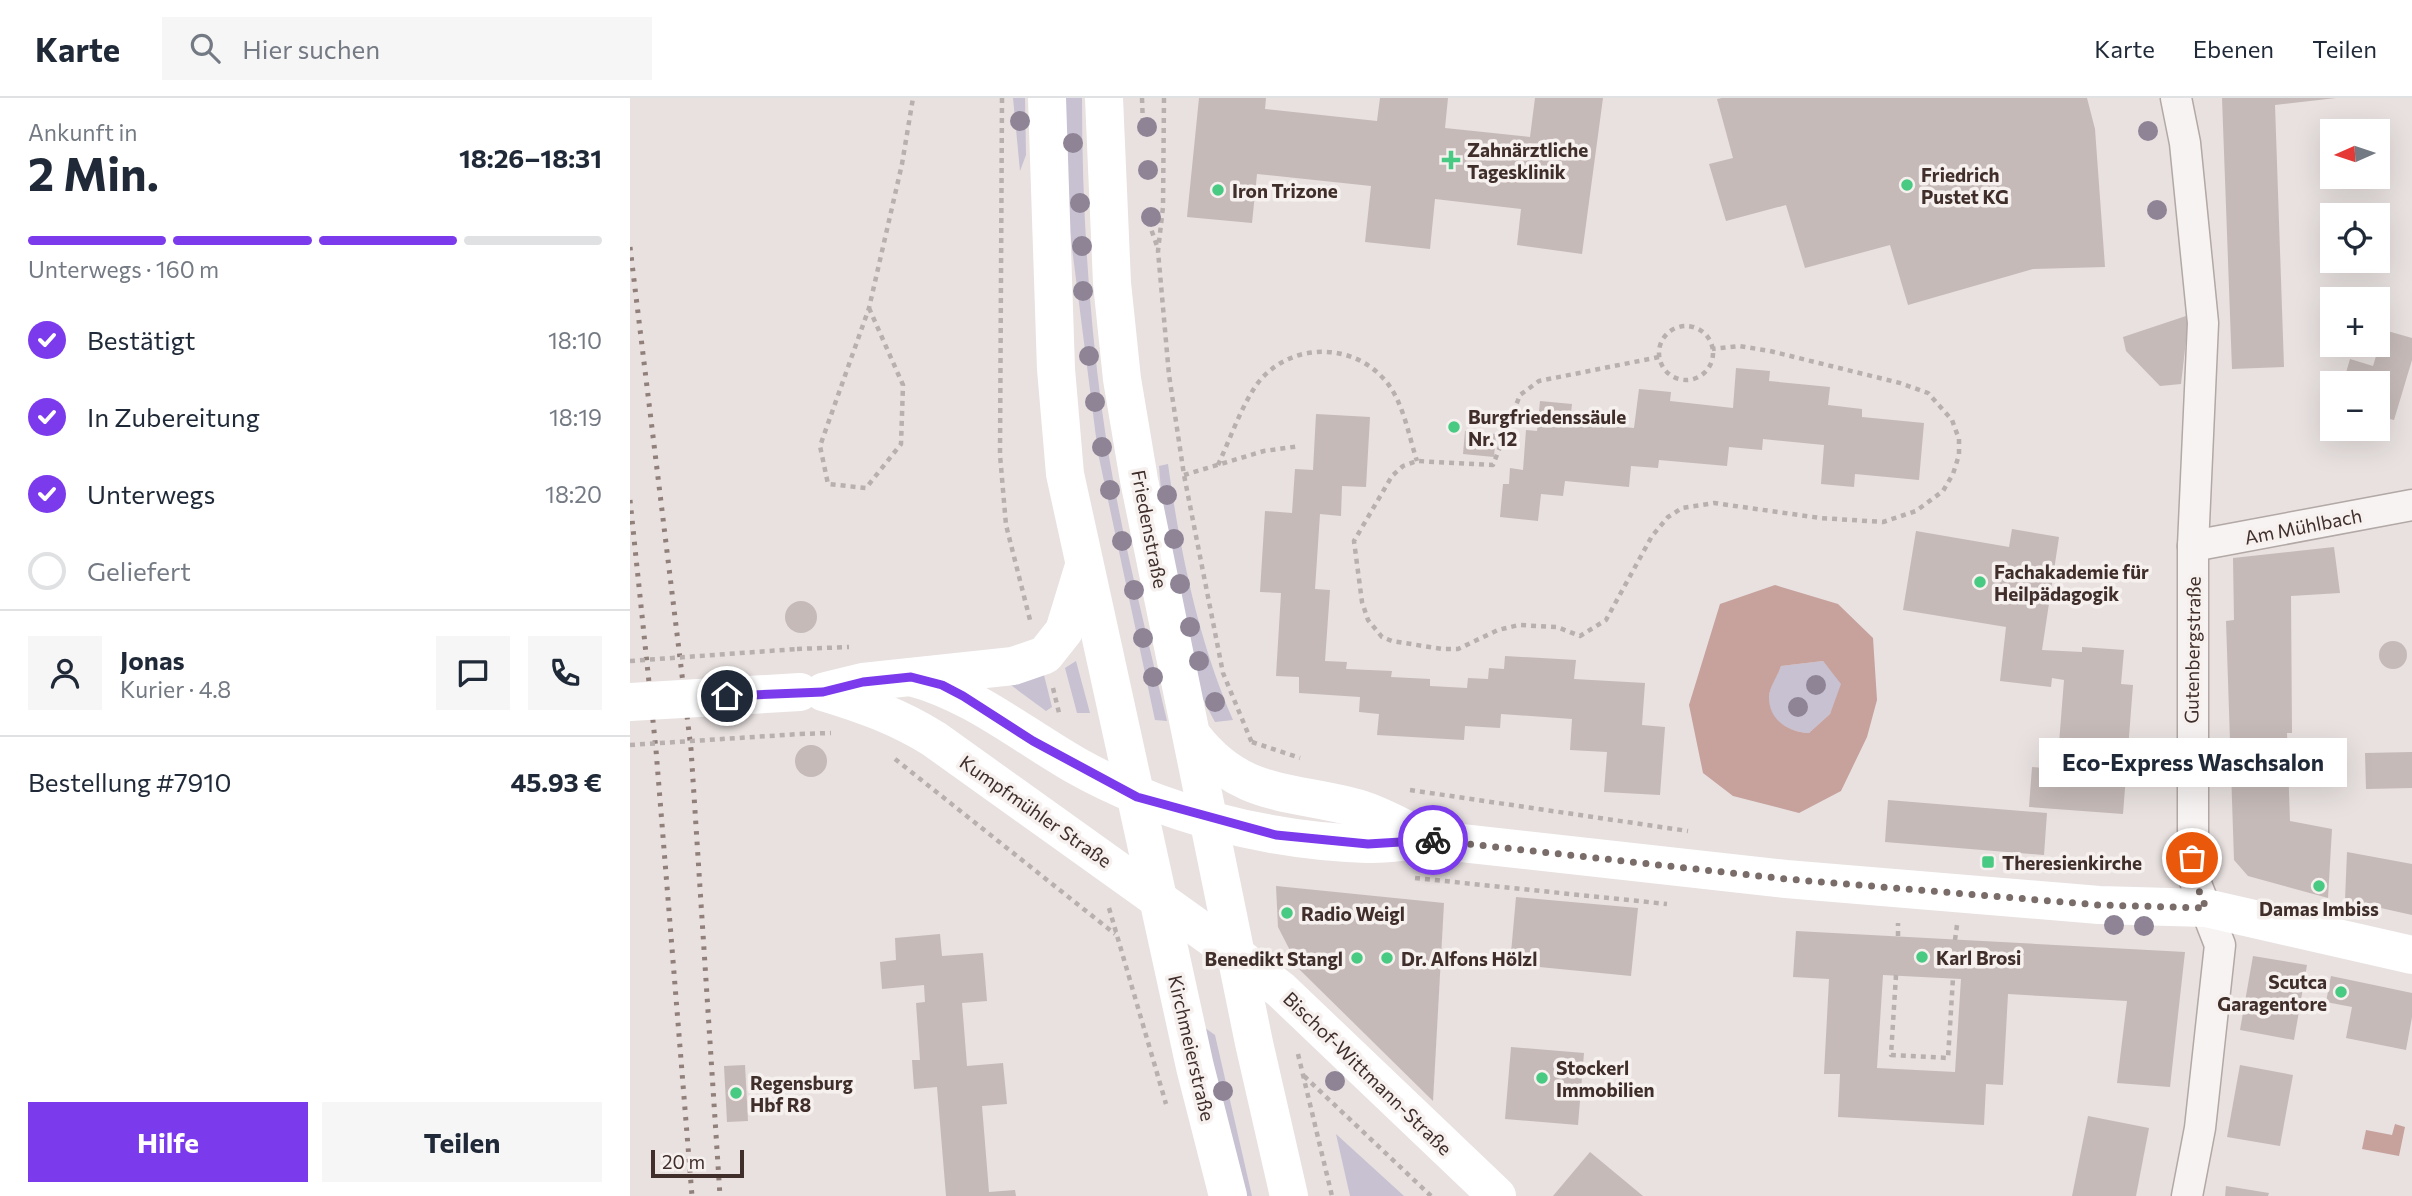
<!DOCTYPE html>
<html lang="de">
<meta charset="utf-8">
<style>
body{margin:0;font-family:Commissioner,sans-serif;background:#f6f6f7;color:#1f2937;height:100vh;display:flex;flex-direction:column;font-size:26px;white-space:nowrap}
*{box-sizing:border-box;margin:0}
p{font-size:23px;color:#747a83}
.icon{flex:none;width:38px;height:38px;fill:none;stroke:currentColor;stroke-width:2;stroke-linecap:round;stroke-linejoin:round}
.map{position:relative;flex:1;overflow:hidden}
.sheet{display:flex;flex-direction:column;background:#fff;width:630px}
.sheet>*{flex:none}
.needle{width:46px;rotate:267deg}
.fabs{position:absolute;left:1690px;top:21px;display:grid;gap:14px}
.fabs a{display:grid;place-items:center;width:70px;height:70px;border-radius:0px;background:#fff;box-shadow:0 7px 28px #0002;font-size:35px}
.scale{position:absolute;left:21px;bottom:18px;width:93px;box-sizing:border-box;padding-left:7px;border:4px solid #3f2e29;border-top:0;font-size:19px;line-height:24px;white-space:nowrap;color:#3f2e29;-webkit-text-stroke:5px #f6f0ef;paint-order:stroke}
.pin{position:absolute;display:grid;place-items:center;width:60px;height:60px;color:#fff;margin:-30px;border:4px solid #fff;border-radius:50%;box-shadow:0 2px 7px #0007}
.courier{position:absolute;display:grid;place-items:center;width:70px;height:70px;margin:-35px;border:5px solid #7c3aed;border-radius:50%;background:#fff;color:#222;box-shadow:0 2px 9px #0007}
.bubble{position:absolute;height:49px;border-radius:0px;background:#fff;box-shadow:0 7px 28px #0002;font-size:23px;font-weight:700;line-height:49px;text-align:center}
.summary em{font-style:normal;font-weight:700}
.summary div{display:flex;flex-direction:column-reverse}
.summary{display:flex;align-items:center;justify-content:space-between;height:119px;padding:0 28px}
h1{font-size:46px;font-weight:700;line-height:52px}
.bar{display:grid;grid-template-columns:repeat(4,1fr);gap:10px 7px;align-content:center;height:84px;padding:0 28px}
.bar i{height:9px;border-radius:5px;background:#e0e1e3}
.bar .active{background:#7c3aed}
.bar p{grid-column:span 4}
.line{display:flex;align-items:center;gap:18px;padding:0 28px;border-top:2px solid #e0e1e3}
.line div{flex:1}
.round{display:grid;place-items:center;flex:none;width:74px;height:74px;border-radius:0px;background:#f6f6f7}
ol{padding:0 28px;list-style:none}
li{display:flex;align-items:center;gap:21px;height:77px}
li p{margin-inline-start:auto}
li .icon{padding:7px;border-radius:50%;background:#7c3aed;color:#fff;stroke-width:4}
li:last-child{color:#747a83}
li i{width:38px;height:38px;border:4px solid #e0e1e3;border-radius:50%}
.primary-button{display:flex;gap:14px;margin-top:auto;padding:14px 28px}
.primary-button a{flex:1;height:80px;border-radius:0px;background:#7c3aed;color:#fff;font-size:28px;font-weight:700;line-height:80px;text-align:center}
.primary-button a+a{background:#f6f6f7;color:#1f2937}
header{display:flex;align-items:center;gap:42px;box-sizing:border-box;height:98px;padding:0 35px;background:#fff;border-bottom:2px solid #e0e1e3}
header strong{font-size:33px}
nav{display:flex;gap:38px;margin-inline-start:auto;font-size:24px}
.search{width:490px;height:63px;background:#f6f6f7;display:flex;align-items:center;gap:18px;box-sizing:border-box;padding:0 24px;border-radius:0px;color:#747a83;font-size:26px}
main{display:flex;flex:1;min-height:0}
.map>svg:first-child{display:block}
.green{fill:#c7c1d2}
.water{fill:#c7a19c;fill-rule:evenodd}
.building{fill:#c5bab7;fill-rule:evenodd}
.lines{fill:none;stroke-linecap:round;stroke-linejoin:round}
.street-casing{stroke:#b2a8a5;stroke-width:33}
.path{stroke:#b8b0ae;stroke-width:4.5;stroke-dasharray:5 5;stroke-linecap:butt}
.street{stroke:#f7f3f2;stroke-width:30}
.secondary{stroke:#fff;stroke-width:38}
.rail{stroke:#917f7a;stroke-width:5;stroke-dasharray:3.5 7;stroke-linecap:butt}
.path-bridge{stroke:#b8b0ae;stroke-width:4.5;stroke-dasharray:5 5;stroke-linecap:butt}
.secondary-bridge{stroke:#fff;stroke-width:38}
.tree{fill:#8e8496}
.done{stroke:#7a6d69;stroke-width:7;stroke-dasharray:0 12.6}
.route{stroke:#7c3aed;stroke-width:9}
.poi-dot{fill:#48ca82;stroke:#f6f0ef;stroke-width:2.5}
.labels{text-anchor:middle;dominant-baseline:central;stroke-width:7;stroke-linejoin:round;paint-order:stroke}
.poi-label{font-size:19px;font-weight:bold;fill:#3f2e29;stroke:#f6f0ef;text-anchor:start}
.street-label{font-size:19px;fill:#3f2e29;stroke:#f6f0ef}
</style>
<header>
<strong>Karte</strong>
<div class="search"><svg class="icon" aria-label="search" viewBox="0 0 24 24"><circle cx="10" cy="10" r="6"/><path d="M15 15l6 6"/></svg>Hier suchen</div>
<nav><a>Karte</a><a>Ebenen</a><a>Teilen</a></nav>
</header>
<main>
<section class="sheet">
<div class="summary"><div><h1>2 Min.</h1><p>Ankunft in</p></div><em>18:26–18:31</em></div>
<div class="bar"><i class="active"></i><i class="active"></i><i class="active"></i><i></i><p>Unterwegs · 160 m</p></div>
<ol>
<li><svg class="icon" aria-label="check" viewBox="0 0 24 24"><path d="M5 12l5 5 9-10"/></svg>Bestätigt<p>18:10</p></li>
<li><svg class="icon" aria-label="check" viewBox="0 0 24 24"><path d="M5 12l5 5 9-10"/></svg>In Zubereitung<p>18:19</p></li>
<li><svg class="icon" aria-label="check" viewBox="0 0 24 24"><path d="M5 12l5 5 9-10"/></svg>Unterwegs<p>18:20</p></li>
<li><i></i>Geliefert</li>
</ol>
<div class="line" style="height:126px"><a class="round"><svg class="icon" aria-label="person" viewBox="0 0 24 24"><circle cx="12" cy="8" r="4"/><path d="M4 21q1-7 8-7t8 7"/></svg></a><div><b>Jonas</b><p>Kurier · 4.8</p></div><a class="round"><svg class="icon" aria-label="chat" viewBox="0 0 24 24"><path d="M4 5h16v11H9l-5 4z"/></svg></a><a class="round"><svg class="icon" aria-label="phone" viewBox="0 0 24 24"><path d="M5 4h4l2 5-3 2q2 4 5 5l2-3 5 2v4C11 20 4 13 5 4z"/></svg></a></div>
<div class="line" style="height:91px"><div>Bestellung #7910</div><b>45.93 €</b></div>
<div class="primary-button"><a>Hilfe</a><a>Teilen</a></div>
</section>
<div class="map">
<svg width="1782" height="1098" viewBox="0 0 1782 1098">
<rect width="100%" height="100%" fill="#e8e1e0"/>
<!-- green -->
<g class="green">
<polygon points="383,0 395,0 396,57 390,73"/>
<path d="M429,0H452C452,104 458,208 472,312C486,417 513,520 537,623L525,622L468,355L430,55Z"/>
<path d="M538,366C550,453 568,542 603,622L585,624L570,596L532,404L529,368Z"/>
<polygon points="446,563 460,615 447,615 435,570"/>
<path d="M1193,563L1212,586L1200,616L1179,635C1159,634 1138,623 1139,599C1139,590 1148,576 1151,568Z"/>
<polygon points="414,577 422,609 416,613 378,585"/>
<polygon points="568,925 585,937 622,1098 611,1098"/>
<polygon points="706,1036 774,1098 720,1098"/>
</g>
<!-- water -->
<g class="water">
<path d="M1145,487L1208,506L1243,540L1247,602L1237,639L1211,693L1169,715L1103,698L1073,675L1059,607L1090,506ZM1193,563L1211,586L1200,616L1179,635C1159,634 1139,623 1139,599C1139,590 1148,577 1151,568Z"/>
<polygon points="1765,1026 1775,1029 1769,1058 1732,1051 1736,1032 1762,1037"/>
</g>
<!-- building -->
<g class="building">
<polygon points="569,0 636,0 635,11 747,23 750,0 818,0 815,30 900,39 905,0 973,0 952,156 887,147 891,111 805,101 800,151 735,144 741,88 627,76 622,125 557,119"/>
<polygon points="1092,0 1457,0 1465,31 1475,169 1403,171 1278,207 1260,147 1175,170 1156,107 1096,123 1079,66 1103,60 1087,1"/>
<polygon points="1592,0 1706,0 1645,7 1654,269 1602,271"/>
<polygon points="1559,217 1551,286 1530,288 1496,253 1493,239"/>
<polygon points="1754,232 1782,240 1782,262 1764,322 1748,318 1748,285 1713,285 1720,261 1743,268"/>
<polygon points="1106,270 1140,273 1139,283 1200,289 1198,307 1232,311 1232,319 1294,325 1289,382 1225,376 1224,389 1191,386 1194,347 1133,341 1132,352 1099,349 1097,368 1029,362 1028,370 1001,368 999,389 935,383 933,398 911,396 908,423 870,419 873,386 879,386 880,370 893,372 896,332 907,333 910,303 942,306 940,324 1004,330 1009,291 1041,294 1040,303 1103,310"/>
<polygon points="686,316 740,319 736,389 712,388 711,418 690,416 685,491 700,492 695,563 717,564 716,571 762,573 761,579 800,581 800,588 837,590 838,580 858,581 859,570 874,571 875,558 946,562 944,581 1015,585 1012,627 1035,629 1030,697 974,694 977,654 940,652 942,621 871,616 870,630 835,628 834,642 747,637 749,616 729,614 730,599 669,595 669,579 646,578 651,495 630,494 635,413 662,415 665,371 683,372"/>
<polygon points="835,333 866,336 864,359 833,356"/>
<polygon points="1382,431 1429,439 1412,552 1452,554 1452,549 1494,552 1491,586 1503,587 1493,716 1399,709 1402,669 1427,671 1434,582 1422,580 1421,589 1370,583 1376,529 1273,512 1286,433 1379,449"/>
<polygon points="1704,449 1710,495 1661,498 1662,635 1657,635 1660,723 1702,731 1698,800 1618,778 1604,762 1596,523 1604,522 1603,460"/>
<circle cx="171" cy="519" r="16"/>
<circle cx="1763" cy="557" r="14"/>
<circle cx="181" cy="663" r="16"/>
<polygon points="1782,654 1782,690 1736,691 1735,655"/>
<polygon points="1258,702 1417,715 1414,757 1255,744"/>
<polygon points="1717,754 1782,766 1782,817 1715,802"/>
<polygon points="646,788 814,805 803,1003 670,872 648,829"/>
<polygon points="886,799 1008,810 1001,878 880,866"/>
<path d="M1166,833L1555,854L1540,989L1487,985L1497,903L1378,896L1373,987L1356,986L1354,1027L1208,1019L1210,976H1194L1199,881L1163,879ZM1253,877L1331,881L1325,974L1247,970Z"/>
<polygon points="310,836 312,858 353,855 357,903 332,905 337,968 373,965 377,1006 352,1008 359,1094 385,1092 386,1098 316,1098 307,989 284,991 282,962 290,962 286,905 295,904 294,887 252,891 250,864 266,862 265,840"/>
<polygon points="1623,858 1677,867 1664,942 1610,932"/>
<polygon points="1701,878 1782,895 1782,919 1776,952 1716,940 1722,909 1696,904"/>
<polygon points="881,949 954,955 948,1027 875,1021"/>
<polygon points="115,967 118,1023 97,1024 94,968"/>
<polygon points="1610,967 1663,977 1650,1048 1597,1039"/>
<polygon points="1458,1018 1519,1030 1506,1098 1442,1098"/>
<polygon points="960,1054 1013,1098 923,1098"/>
<polygon points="1596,1088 1639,1095 1638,1098 1595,1098"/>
</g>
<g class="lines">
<!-- street casing -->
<g class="street-casing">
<g id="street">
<polyline points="1546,0 1555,45 1573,225 1563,448 1563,778 1590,847 1570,1030 1557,1098"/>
<polyline points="1563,448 1782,407"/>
</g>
</g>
<!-- path -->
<g class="path">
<polyline points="372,0 370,357 376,427 400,522"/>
<polyline points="512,0 513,28"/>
<polyline points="534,0 533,109 528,153 539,277 554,377 593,575 622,645"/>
<polyline points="515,114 527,148"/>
<polyline points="239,210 273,287 271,346 236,390 198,386 190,348 239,210 272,66 283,0"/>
<circle cx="1056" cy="255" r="27"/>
<polyline points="1029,259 909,283 890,297 863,367 787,363 773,368 762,378 724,443 732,504 738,522 752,539 762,543 812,551 828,551 868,532 889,527 927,529 950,538 976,522 1022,438 1038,419 1052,410 1084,405 1190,420 1253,424 1286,413 1313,393 1323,376 1329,357 1329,341 1322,322 1298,295 1270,285 1140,253 1109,248 1082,251"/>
<path d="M588,367C600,341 610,312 625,289C654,246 717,242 752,279C773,300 778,336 787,363"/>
<polyline points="554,377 634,353 670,348"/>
<polyline points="167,551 219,549"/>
<polyline points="423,590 430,619"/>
<polyline points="170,636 201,635"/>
<polyline points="622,644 670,660"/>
<polyline points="265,661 485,836"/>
<polyline points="780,692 1058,733"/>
<polyline points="785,780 1037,806"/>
<polyline points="479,810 536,1006"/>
<polyline points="1268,838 1268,825"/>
<polyline points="1325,842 1327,827"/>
<polyline points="1266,877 1261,957 1318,960 1323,880"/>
<polyline points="668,956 702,1098"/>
<polyline points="674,978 801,1098"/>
</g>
<!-- street -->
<use href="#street" class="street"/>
<!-- secondary -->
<g class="secondary">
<polyline points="417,0 426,271 435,376 565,969 598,1098"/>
<polyline points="474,0 482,185 492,281 509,382 624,945 659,1098"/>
<path d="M281,579C342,595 391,636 445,667C532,716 637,743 737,746C756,747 776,743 795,741L1156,781L1469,807L1576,810L1782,857"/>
<polyline points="196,593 233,584 383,568 415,557 434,533 453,471"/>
<path d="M193,594C233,606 269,619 304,641L606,857L651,892L867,1098"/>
<path d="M564,640C611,700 659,692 727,710C751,717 773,730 795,741"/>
</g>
<!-- rail -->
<g class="rail">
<polyline points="0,149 61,651 90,1098"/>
<polyline points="0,402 26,652 62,1098"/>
</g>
<!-- path-bridge -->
<g class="path-bridge">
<polyline points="0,563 167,551"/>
<polyline points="0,647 170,636"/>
</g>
<!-- secondary-bridge -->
<polyline class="secondary-bridge" points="0,604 170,594"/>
</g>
<!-- trees -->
<g class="tree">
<circle cx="390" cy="23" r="10"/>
<circle cx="517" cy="29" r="10"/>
<circle cx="1518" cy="33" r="10"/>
<circle cx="443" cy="45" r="10"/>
<circle cx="518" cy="72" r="10"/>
<circle cx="450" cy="105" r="10"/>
<circle cx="1527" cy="112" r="10"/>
<circle cx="521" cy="119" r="10"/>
<circle cx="452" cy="148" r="10"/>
<circle cx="453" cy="193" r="10"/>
<circle cx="459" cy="258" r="10"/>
<circle cx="465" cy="304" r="10"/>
<circle cx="472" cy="349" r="10"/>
<circle cx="480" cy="392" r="10"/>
<circle cx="537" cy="397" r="10"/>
<circle cx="544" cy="441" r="10"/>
<circle cx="492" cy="443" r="10"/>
<circle cx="550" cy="486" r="10"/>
<circle cx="504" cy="492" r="10"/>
<circle cx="560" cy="529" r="10"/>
<circle cx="513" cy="540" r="10"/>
<circle cx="569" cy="563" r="10"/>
<circle cx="523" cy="579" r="10"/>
<circle cx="1186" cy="587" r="10"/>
<circle cx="585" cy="604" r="10"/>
<circle cx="1168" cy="609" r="10"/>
<circle cx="1484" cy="827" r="10"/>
<circle cx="1514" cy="828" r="10"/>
<circle cx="705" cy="983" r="10"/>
<circle cx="593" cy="993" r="10"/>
</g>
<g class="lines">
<!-- done -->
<polyline class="done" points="803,742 1156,781 1469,807 1576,810 1563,778 1562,760"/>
<!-- route -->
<polyline class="route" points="97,598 193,594 233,584 281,579 312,587 333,598 403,643 507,699 646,737 738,746 803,742"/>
</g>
<!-- markers -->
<g class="poi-dot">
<path d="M817.5 51.5h7v7h7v7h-7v7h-7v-7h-7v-7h7z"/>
<circle cx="1277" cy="87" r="7"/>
<circle cx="588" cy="92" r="7"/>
<circle cx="824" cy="329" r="7"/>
<circle cx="1350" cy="484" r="7"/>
<rect x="1351" y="757" width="14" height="14" rx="3.5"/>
<circle cx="1689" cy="788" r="7"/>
<circle cx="657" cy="815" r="7"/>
<circle cx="1292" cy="859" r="7"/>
<circle cx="727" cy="860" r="7"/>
<circle cx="757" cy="860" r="7"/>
<circle cx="1711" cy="894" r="7"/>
<circle cx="912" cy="980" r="7"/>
<circle cx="106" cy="995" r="7"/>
</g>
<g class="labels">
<!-- poi labels -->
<g class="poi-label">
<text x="837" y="51">Zahnärztliche<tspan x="837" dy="22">Tagesklinik</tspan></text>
<text x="1291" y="76">Friedrich<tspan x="1291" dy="22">Pustet KG</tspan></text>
<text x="602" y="92">Iron Trizone</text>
<text x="838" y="318">Burgfriedenssäule<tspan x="838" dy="22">Nr. 12</tspan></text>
<text x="1364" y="473">Fachakademie für<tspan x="1364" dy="22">Heilpädagogik</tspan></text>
<text x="1372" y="764">Theresienkirche</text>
<text x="1689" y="810" text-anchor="middle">Damas Imbiss</text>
<text x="671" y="815">Radio Weigl</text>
<text x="1306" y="859">Karl Brosi</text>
<text x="713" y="860" text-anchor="end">Benedikt Stangl</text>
<text x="771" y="860">Dr. Alfons Hölzl</text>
<text x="1697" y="883" text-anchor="end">Scutca<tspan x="1697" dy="22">Garagentore</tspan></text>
<text x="926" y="969">Stockerl<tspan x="926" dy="22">Immobilien</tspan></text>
<text x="120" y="984">Regensburg<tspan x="120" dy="22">Hbf R8</tspan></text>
</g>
<!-- street labels -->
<g class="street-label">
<text transform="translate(1673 428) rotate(-11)">Am Mühlbach</text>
<text transform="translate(520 431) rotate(79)">Friedenstraße</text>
<text transform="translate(1562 552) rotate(-89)">Gutenbergstraße</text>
<text transform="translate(406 713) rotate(35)">Kumpfmühler Straße</text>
<text transform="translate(562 950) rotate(77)">Kirchmeierstraße</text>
<text transform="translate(738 975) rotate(44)">Bischof-Wittmann-Straße</text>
</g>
</g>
</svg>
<div class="fabs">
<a><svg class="needle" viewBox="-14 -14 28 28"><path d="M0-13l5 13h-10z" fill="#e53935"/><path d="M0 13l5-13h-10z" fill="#747a83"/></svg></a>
<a><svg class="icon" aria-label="locate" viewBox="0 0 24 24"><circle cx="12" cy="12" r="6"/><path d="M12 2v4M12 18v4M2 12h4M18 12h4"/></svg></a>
<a>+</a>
<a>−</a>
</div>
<div class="scale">20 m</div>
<div class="pin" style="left:1562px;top:760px;background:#ea580c"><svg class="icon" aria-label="bag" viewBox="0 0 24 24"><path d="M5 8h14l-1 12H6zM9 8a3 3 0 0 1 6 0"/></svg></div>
<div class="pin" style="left:97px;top:598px;background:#1f2937"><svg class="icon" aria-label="home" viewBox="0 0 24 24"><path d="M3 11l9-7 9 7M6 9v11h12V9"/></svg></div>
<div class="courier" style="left:803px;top:742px"><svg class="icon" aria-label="bike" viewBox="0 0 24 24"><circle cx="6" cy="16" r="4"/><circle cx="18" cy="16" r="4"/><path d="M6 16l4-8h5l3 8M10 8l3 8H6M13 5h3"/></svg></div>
<div class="bubble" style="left:1409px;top:640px;width:308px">Eco-Express Waschsalon</div>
</div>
</main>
